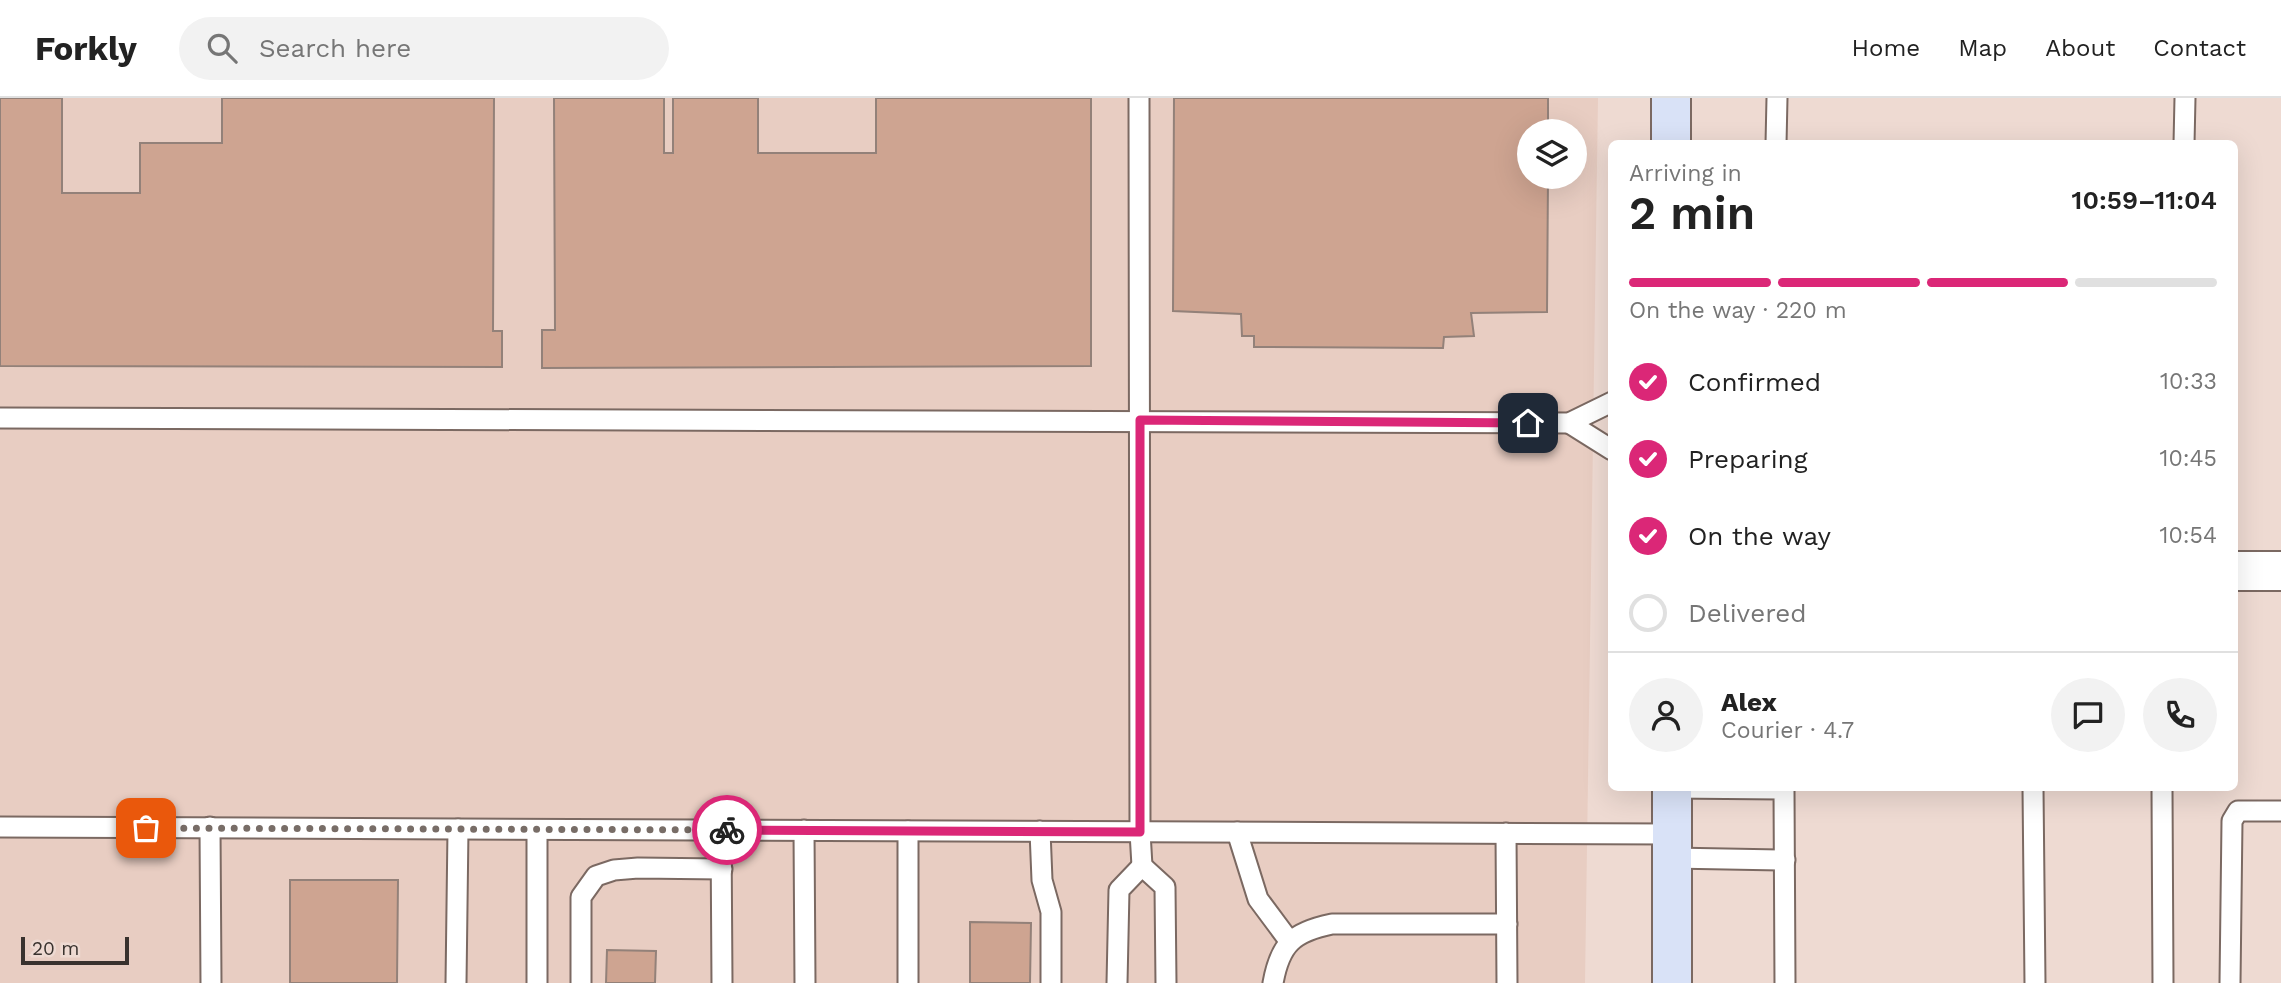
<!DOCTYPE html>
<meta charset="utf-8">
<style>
body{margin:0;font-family:"Work Sans",sans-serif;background:#f2f2f2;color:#222;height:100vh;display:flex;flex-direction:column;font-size:26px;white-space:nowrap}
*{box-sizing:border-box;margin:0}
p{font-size:23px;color:#767676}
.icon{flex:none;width:38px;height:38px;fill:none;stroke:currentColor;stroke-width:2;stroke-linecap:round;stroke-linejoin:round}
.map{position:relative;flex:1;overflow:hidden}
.drawer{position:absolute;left:1608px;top:42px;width:630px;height:651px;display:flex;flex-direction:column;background:#fff;border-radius:10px;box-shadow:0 7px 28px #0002}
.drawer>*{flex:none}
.buttons{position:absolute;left:1517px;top:21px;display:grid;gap:14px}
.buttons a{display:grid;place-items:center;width:70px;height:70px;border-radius:50%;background:#fff;box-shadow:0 7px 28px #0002;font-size:35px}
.scale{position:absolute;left:21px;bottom:18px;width:108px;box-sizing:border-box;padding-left:7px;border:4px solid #39322e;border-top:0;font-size:19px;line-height:24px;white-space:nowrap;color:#39322e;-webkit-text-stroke:5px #eedad2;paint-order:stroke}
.pin{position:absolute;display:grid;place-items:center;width:60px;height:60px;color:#fff;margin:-30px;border-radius:14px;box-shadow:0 4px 10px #0006}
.courier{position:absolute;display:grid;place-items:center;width:70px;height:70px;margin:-35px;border:5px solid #db2777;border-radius:50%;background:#fff;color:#222;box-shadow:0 2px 9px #0007}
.head em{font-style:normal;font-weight:600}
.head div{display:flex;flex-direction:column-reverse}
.head{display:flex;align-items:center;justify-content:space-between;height:119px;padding:0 21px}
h1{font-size:46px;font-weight:600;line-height:52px}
.bar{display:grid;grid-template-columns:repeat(4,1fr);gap:10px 7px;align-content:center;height:84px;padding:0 21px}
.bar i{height:9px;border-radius:5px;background:#e0e0e0}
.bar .active{background:#db2777}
.bar p{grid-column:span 4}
.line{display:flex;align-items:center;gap:18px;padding:0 21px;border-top:2px solid #e0e0e0}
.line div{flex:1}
.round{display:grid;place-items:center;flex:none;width:74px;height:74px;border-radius:37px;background:#f2f2f2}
ol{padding:0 21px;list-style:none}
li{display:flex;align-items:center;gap:21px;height:77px}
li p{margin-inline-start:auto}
li .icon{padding:7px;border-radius:50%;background:#db2777;color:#fff;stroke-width:4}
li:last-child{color:#767676}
li i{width:38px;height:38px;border:4px solid #e0e0e0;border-radius:50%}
header{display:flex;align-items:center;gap:42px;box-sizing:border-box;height:98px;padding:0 35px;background:#fff;border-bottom:2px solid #e0e0e0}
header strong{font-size:33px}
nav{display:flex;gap:38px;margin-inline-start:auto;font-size:24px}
.search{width:490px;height:63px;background:#f2f2f2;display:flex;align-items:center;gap:18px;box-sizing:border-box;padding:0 24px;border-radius:38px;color:#767676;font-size:26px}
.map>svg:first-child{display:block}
.built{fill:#e8cdc2;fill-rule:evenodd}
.building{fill:#cea491;stroke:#938179;stroke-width:2}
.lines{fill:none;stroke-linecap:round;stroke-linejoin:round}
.lane-casing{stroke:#7b6962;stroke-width:23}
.street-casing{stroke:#7b6962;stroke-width:42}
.secondary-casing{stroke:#7b6962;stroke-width:42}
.lane{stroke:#fff;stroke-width:19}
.street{stroke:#fff;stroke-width:38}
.secondary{stroke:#d9e2f7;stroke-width:38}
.done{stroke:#786d67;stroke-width:7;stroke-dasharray:0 12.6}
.route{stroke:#db2777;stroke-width:9}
</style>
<header>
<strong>Forkly</strong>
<div class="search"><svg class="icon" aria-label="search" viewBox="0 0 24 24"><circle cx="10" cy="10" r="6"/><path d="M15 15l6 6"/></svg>Search here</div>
<nav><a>Home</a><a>Map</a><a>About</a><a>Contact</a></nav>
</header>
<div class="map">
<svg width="2281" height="885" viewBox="0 0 2281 885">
<rect width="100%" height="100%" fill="#eedad2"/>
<!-- built -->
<path class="built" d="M0,0H1598L1585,885H0ZM1530,33H1575V79H1530Z"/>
<!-- building -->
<g class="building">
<polygon points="0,0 62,0 62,95 140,95 140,45 222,45 222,0 494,0 493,233 502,233 502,269 0,268"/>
<polygon points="554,0 664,0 664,55 673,55 673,0 758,0 758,55 876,55 876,0 1091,0 1091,268 542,270 542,232 555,232"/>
<polygon points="1174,0 1548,0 1548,33 1530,33 1530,79 1548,79 1547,214 1471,215 1474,238 1444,239 1443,250 1254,249 1254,238 1242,238 1241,216 1173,213"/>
<polygon points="290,782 398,782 397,885 290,885"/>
<polygon points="970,824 1031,825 1030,885 970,885"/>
<polygon points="607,852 656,853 655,885 606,885"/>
</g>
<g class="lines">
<!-- lane casing -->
<g class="lane-casing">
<g id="lane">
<polyline points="1139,0 1140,734 1142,768"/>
<polyline points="1776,46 1777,0"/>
<polyline points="2184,46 2185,0"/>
<polyline points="0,320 1569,325 1612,304"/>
<polyline points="1569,325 1612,352"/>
<polyline points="1672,690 1784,691 1785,885"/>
<polyline points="2033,690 2035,885"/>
<polyline points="2162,690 2163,885"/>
<polyline points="0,729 1672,736"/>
<polyline points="210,729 211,885"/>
<polyline points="537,732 537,885"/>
<polyline points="721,732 722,885"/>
<polyline points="804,732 805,885"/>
<polyline points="908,733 908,885"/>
<polyline points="1040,733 1042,782 1051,814 1051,885"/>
<polyline points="1237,734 1258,801 1290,844"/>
<polyline points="1506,735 1507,885"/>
<polyline points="1672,760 1785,762"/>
<polyline points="456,885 458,731"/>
<polyline points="581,885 581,799 596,778 614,772 638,770 722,771"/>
<polyline points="1117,885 1119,792 1142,768 1165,789 1166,885"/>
<path d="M1273,885C1280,846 1293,834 1332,826H1507"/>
<polyline points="2230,885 2232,723 2238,713 2281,713"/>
</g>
</g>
<!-- street casing -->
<g class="street-casing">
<polyline id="street" points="2235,473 2281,473"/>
</g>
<!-- secondary casing -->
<g class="secondary-casing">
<g id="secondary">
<polyline points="1671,0 1671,46"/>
<polyline points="1672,690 1672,885"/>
</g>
</g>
<!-- lane -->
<use href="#lane" class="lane"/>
<!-- street -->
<use href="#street" class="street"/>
<!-- secondary -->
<use href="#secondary" class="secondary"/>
</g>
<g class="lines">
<!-- done -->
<polyline class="done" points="146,730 727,732"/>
<!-- route -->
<polyline class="route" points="727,732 1140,734 1140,322 1528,325"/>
</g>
</svg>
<div class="buttons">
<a><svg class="icon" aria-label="layers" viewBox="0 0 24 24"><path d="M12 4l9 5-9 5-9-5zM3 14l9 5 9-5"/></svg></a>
</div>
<div class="scale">20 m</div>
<div class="pin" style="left:146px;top:730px;background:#ea580c"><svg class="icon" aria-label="bag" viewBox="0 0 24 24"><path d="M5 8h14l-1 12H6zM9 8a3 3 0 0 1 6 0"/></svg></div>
<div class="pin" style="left:1528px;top:325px;background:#1f2937"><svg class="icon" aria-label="home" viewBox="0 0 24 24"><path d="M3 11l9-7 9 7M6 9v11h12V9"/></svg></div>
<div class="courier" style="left:727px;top:732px"><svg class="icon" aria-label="bike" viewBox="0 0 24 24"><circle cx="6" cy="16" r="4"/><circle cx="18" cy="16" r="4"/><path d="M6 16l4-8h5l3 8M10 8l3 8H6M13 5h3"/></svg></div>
<section class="drawer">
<div class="head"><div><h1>2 min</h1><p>Arriving in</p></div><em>10:59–11:04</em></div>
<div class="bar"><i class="active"></i><i class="active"></i><i class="active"></i><i></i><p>On the way · 220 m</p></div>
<ol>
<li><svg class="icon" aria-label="check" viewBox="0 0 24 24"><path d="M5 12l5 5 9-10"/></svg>Confirmed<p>10:33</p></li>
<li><svg class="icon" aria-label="check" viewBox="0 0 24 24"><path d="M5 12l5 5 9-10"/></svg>Preparing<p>10:45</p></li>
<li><svg class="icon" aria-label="check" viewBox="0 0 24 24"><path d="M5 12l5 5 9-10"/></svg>On the way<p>10:54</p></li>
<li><i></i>Delivered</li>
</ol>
<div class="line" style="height:126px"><a class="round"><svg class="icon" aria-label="person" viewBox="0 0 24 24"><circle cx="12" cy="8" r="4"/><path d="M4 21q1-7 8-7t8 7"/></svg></a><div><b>Alex</b><p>Courier · 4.7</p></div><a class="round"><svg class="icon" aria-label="chat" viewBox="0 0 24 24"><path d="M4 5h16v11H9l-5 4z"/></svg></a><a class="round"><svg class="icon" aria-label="phone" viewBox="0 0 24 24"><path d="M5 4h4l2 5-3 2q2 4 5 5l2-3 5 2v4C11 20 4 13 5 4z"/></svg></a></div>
</section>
</div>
